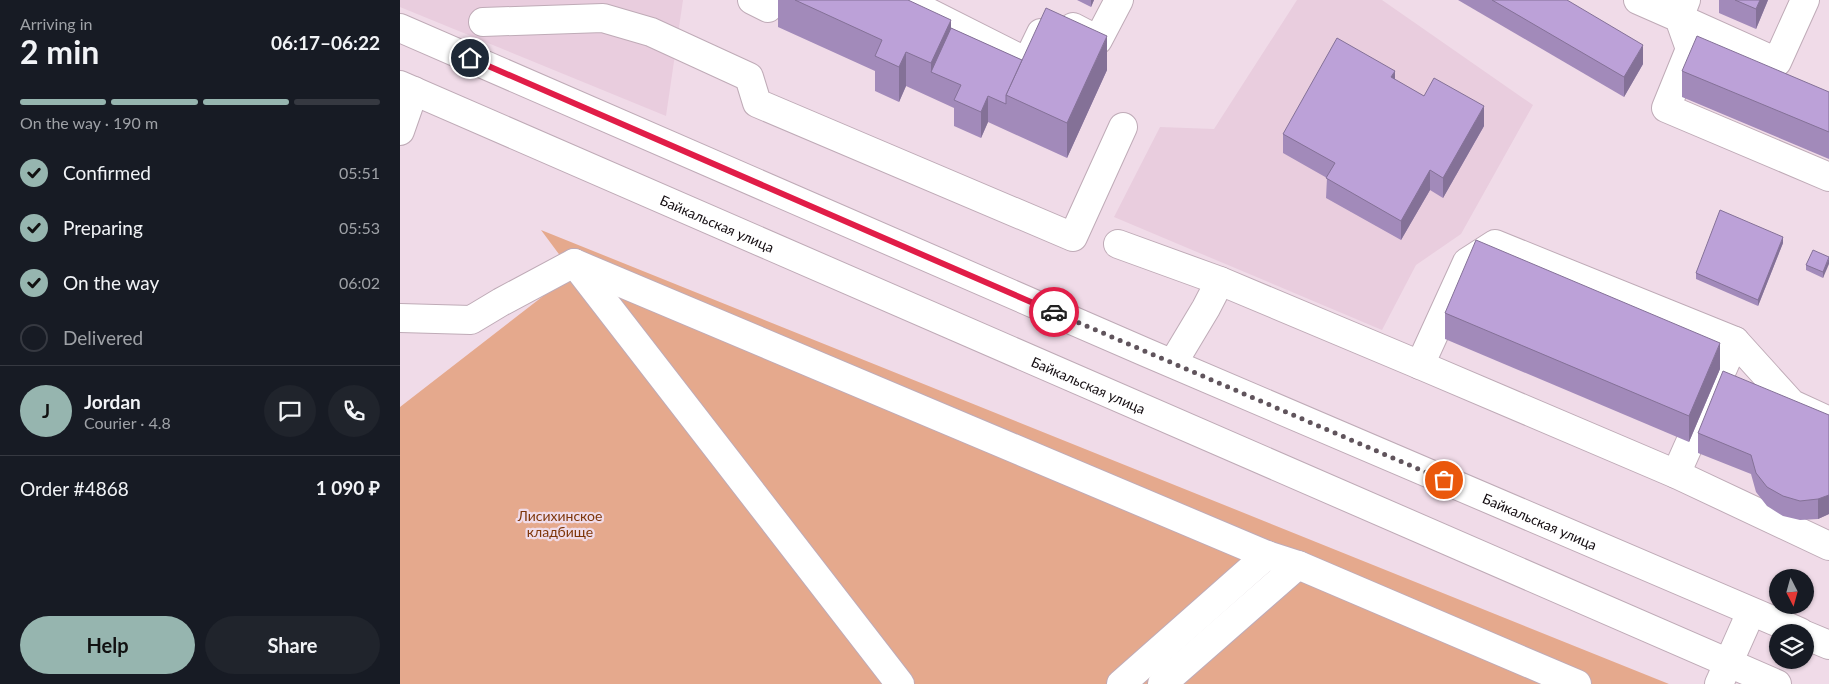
<!DOCTYPE html>
<meta charset="utf-8">
<style>
body{margin:0;font-family:Lato,sans-serif;background:#20242c;color:#f1f3f6;height:100vh;display:flex;flex-direction:column;font-size:19px;white-space:nowrap}
*{box-sizing:border-box;margin:0}
p{font-size:16px;color:#9ea1a6}
.icon{flex:none;width:28px;height:28px;fill:none;stroke:currentColor;stroke-width:2;stroke-linecap:round;stroke-linejoin:round}
.map{position:relative;flex:1;overflow:hidden}
.drawer{display:flex;flex-direction:column;background:#171b24;width:400px}
.drawer>*{flex:none}
.needle{width:32px;rotate:174deg}
.buttons{position:absolute;left:1369px;top:569px;display:grid;gap:10px}
.buttons a{display:grid;place-items:center;width:45px;height:45px;border-radius:50%;background:#171b24;box-shadow:0 1px 4px #0004;font-size:25px}
.pin{position:absolute;display:grid;place-items:center;width:42px;height:42px;color:#fff;margin:-21px;border:2px solid #fff;border-radius:50%;box-shadow:0 1px 5px #0007}
.courier{position:absolute;display:grid;place-items:center;width:50px;height:50px;margin:-25px;border:4px solid #e11d48;border-radius:50%;background:#fff;color:#222;box-shadow:0 1px 6px #0007}
.headline em{font-style:normal;font-weight:700}
.headline div{display:flex;flex-direction:column-reverse}
.headline{display:flex;align-items:center;justify-content:space-between;height:85px;padding:0 20px}
h1{font-size:32px;font-weight:700;line-height:38px}
.bar{display:grid;grid-template-columns:repeat(4,1fr);gap:8px 5px;align-content:center;height:60px;padding:0 20px}
.bar i{height:6px;border-radius:4px;background:#363941}
.bar .selected{background:#96b5af}
.bar p{grid-column:span 4}
.line{display:flex;align-items:center;gap:12px;padding:0 20px;border-top:1px solid #363941}
.line div{flex:1}
.round{display:grid;place-items:center;flex:none;width:52px;height:52px;border-radius:26px;background:#20242c}
ol{padding:0 20px;list-style:none}
li{display:flex;align-items:center;gap:15px;height:55px}
li p{margin-inline-start:auto}
li .icon{padding:5px;border-radius:50%;background:#96b5af;color:#111;stroke-width:4}
li:last-child{color:#9ea1a6}
li i{width:28px;height:28px;border:2px solid #363941;border-radius:50%}
.primary-button{display:flex;gap:10px;margin-top:auto;padding:10px 20px}
.primary-button a{flex:1;height:58px;border-radius:30px;background:#96b5af;color:#111;font-size:20px;font-weight:700;line-height:58px;text-align:center}
.primary-button a+a{background:#20242c;color:#f1f3f6}
main{display:flex;flex:1;min-height:0}
.map>svg:first-child{display:block}
.built{fill:#e9cdde}
.green{fill:#e5a98d}
.lines{fill:none;stroke-linecap:round;stroke-linejoin:round}
.minor-casing{stroke:#bfabb7;stroke-width:30}
.major-casing{stroke:#bfabb7;stroke-width:30}
.minor{stroke:#fff;stroke-width:28}
.major{stroke:#fff;stroke-width:28}
.wall{fill:#a28aba}
.shaded-wall{fill:#847197}
.building{fill:#bca1d8;stroke:#847197}
.done{stroke:#60545c;stroke-width:5;stroke-dasharray:0 9}
.route{stroke:#e11d48;stroke-width:6}
.labels{text-anchor:middle;dominant-baseline:central;stroke-width:4.5;stroke-linejoin:round;paint-order:stroke}
.street-label{font-size:14px;fill:#130c10;stroke:#f0dbe8}
.park-label{font-size:14px;fill:#7e360a;stroke:#f0dbe8}
</style>
<main>
<section class="drawer">
<div class="headline"><div><h1>2 min</h1><p>Arriving in</p></div><em>06:17–06:22</em></div>
<div class="bar"><i class="selected"></i><i class="selected"></i><i class="selected"></i><i></i><p>On the way · 190 m</p></div>
<ol>
<li><svg class="icon" aria-label="check" viewBox="0 0 24 24"><path d="M5 12l5 5 9-10"/></svg>Confirmed<p>05:51</p></li>
<li><svg class="icon" aria-label="check" viewBox="0 0 24 24"><path d="M5 12l5 5 9-10"/></svg>Preparing<p>05:53</p></li>
<li><svg class="icon" aria-label="check" viewBox="0 0 24 24"><path d="M5 12l5 5 9-10"/></svg>On the way<p>06:02</p></li>
<li><i></i>Delivered</li>
</ol>
<div class="line" style="height:90px"><b class="round" style="background:#96b5af;color:#111">J</b><div><b>Jordan</b><p>Courier · 4.8</p></div><a class="round"><svg class="icon" aria-label="chat" viewBox="0 0 24 24"><path d="M4 5h16v11H9l-5 4z"/></svg></a><a class="round"><svg class="icon" aria-label="phone" viewBox="0 0 24 24"><path d="M5 4h4l2 5-3 2q2 4 5 5l2-3 5 2v4C11 20 4 13 5 4z"/></svg></a></div>
<div class="line" style="height:65px"><div>Order #4868</div><b>1 090 ₽</b></div>
<div class="primary-button"><a>Help</a><a>Share</a></div>
</section>
<div class="map">
<svg width="1429" height="684" viewBox="0 0 1429 684">
<rect width="100%" height="100%" fill="#f0dbe8"/>
<!-- built -->
<g class="built">
<polygon points="0,0 283,0 266,116 0,7"/>
<polygon points="897,0 982,0 1133,105 1061,234 1016,265 982,330 714,217 760,127 814,129"/>
</g>
<!-- green -->
<polygon class="green" points="141,230 1269,684 0,684 0,407 173,273"/>
<g class="lines">
<!-- minor casing -->
<g class="minor-casing">
<g id="minor">
<polyline points="352,0 368,8"/>
<polyline points="504,0 627,62 641,33"/>
<polyline points="1238,0 1279,18 1290,49 1266,108 1429,177"/>
<polyline points="1286,0 1279,18 1377,62 1405,0"/>
<polyline points="83,22 203,18 251,32 349,77 357,103 673,237 723,127"/>
<polyline points="673,27 698,40 719,0"/>
<polyline points="0,131 14,91"/>
<polyline points="718,244 820,281 1020,365 1276,474 1429,546"/>
<polyline points="174,263 867,555 898,565 1177,684"/>
<polyline points="175,264 500,684"/>
<polyline points="0,318 71,320 101,302 174,263"/>
<polyline points="773,363 806,308 820,281"/>
<polyline points="1020,365 1067,262 1095,244 1335,341 1392,404 1429,421"/>
<polyline points="1276,474 1335,341"/>
<polyline points="721,684 867,555"/>
<polyline points="762,684 898,565"/>
</g>
</g>
<!-- major casing -->
<g class="major-casing">
<g id="major">
<path id="s1" d="M0,28L745,352L1400,632"/>
<path id="s2" d="M0,85L1377,684"/>
<polyline points="1405,635 1429,645"/>
<polyline points="1319,684 1351,612"/>
</g>
</g>
<!-- minor -->
<use href="#minor" class="minor"/>
<!-- major -->
<use href="#major" class="major"/>
</g>
<!-- wall -->
<g class="wall">
<polygon points="378,0 508,0 551,28 622,60 707,70 667,158 588,122 581,138 554,126 554,108 506,86 499,102 475,91 475,71 378,27"/>
<polygon points="677,0 694,0 691,7"/>
<polygon points="1058,0 1167,0 1243,64 1224,97"/>
<polygon points="1319,0 1368,0 1356,29 1319,13"/>
<polygon points="1282,71 1429,92 1429,159 1282,97"/>
<polygon points="995,80 1024,96 1084,126 1043,198 1030,190 1001,240 926,198 927,178 883,153 883,134"/>
<polygon points="1383,243 1358,306 1296,279 1296,273"/>
<polygon points="1429,257 1423,278 1406,270 1406,265"/>
<polygon points="1045,313 1320,369 1289,442 1045,339"/>
<polygon points="1429,415 1429,514 1418,519 1400,520 1383,516 1367,506 1356,492 1351,474 1298,453 1298,433"/>
</g>
<!-- shaded-wall -->
<g class="shaded-wall">
<polygon points="691,0 694,0 691,7"/>
<polygon points="1360,0 1368,0 1356,29 1356,9"/>
<polygon points="551,20 551,54 531,72 531,63"/>
<polygon points="707,36 707,70 667,158 667,123"/>
<polygon points="1243,45 1243,64 1224,97 1224,77"/>
<polygon points="506,52 506,86 499,102 499,67"/>
<polygon points="995,71 995,90 991,77"/>
<polygon points="588,96 588,122 581,138 581,112"/>
<polygon points="1084,106 1084,126 1043,198 1043,178"/>
<polygon points="1030,170 1030,190 1001,240 1001,221"/>
<polygon points="1383,237 1383,243 1358,306 1358,300"/>
<polygon points="1429,258 1429,264 1423,278 1423,272"/>
<polygon points="1320,343 1320,369 1289,442 1289,416"/>
<polygon points="1429,495 1429,514 1418,519 1418,499"/>
</g>
<!-- building -->
<g class="building">
<polygon points="395,0 508,0 551,20 531,63 506,52 499,67 475,56 482,40"/>
<polygon points="1092,0 1167,0 1243,45 1224,77"/>
<polygon points="1335,0 1360,0 1356,9"/>
<polygon points="646,8 707,36 667,123 606,95"/>
<polygon points="551,28 622,60 606,95 606,104 588,96 581,112 554,100 561,85 531,72"/>
<polygon points="1297,36 1429,92 1429,132 1282,71"/>
<polygon points="937,38 995,71 991,77 1024,96 1034,78 1084,106 1043,178 1030,170 1001,221 926,178 935,163 883,134"/>
<polygon points="1320,210 1383,237 1358,300 1296,273"/>
<polygon points="1076,240 1320,343 1289,416 1045,313"/>
<polygon points="1413,250 1429,257 1423,272 1406,265"/>
<polygon points="1323,371 1429,415 1429,495 1418,499 1400,501 1383,496 1367,487 1356,473 1351,455 1298,433"/>
</g>
<g class="lines">
<!-- done -->
<polyline class="done" points="654,312 1044,480"/>
<!-- route -->
<polyline class="route" points="70,58 654,312"/>
</g>
<g class="labels">
<!-- street labels -->
<g class="street-label">
<text stroke="none"><textPath href="#s2" startOffset="346">Байкальская улица</textPath></text>
<text stroke="none"><textPath href="#s2" startOffset="751">Байкальская улица</textPath></text>
<text stroke="none"><textPath href="#s1" startOffset="1242">Байкальская улица</textPath></text>
</g>
<!-- park labels -->
<g class="park-label">
<text x="160" y="515">Лисихинское<tspan x="160" dy="16">кладбище</tspan></text>
</g>
</g>
</svg>
<div class="buttons">
<a><svg class="needle" viewBox="-14 -14 28 28"><path d="M0-13l5 13h-10z" fill="#e53935"/><path d="M0 13l5-13h-10z" fill="#9ea1a6"/></svg></a>
<a><svg class="icon" aria-label="layers" viewBox="0 0 24 24"><path d="M12 4l9 5-9 5-9-5zM3 14l9 5 9-5"/></svg></a>
</div>
<div class="pin" style="left:1044px;top:480px;background:#ea580c"><svg class="icon" aria-label="bag" viewBox="0 0 24 24"><path d="M5 8h14l-1 12H6zM9 8a3 3 0 0 1 6 0"/></svg></div>
<div class="pin" style="left:70px;top:58px;background:#1f2937"><svg class="icon" aria-label="home" viewBox="0 0 24 24"><path d="M3 11l9-7 9 7M6 9v11h12V9"/></svg></div>
<div class="courier" style="left:654px;top:312px"><svg class="icon" aria-label="car" viewBox="0 0 24 24"><path d="M5 17H2v-5l4-1 3-4h7l3 4 3 1v5h-3M9 17h6M6 11h13"/><circle cx="7" cy="17" r="2"/><circle cx="17" cy="17" r="2"/></svg></div>
</div>
</main>
